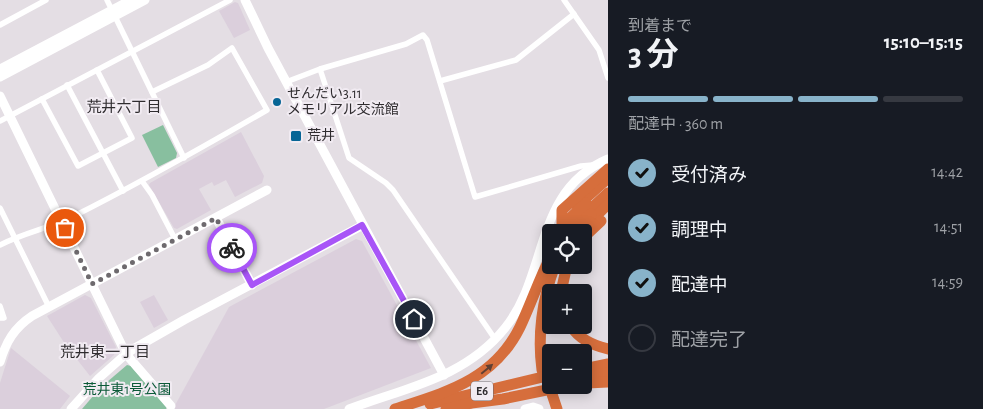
<!DOCTYPE html>
<html lang="ja">
<meta charset="utf-8">
<style>
body{margin:0;font-family:"Alegreya Sans","Noto Sans JP",sans-serif;background:#242831;color:#f1f3f6;height:100vh;display:flex;flex-direction:column;font-size:19px;white-space:nowrap}
*{box-sizing:border-box;margin:0}
p{font-size:16px;color:#9ea1a6}
.icon{flex:none;width:28px;height:28px;fill:none;stroke:currentColor;stroke-width:2;stroke-linecap:round;stroke-linejoin:round}
.map{position:relative;flex:1;overflow:hidden}
.panel{display:flex;flex-direction:column;background:#171b24;width:375px}
.panel>*{flex:none}
.tools{position:absolute;left:542px;top:224px;display:grid;gap:10px}
.tools a{display:grid;place-items:center;width:50px;height:50px;border-radius:5px;background:#171b24;box-shadow:0 2px 12px #0003;font-size:25px}
.pin{position:absolute;display:grid;place-items:center;width:42px;height:42px;color:#fff;margin:-21px;border:2px solid #fff;border-radius:50%;box-shadow:0 1px 5px #0007}
.courier{position:absolute;display:grid;place-items:center;width:50px;height:50px;margin:-25px;border:4px solid #a855f7;border-radius:50%;background:#fff;color:#222;box-shadow:0 1px 6px #0007}
.summary em{font-style:normal;font-weight:700}
.summary div{display:flex;flex-direction:column-reverse}
.summary{display:flex;align-items:center;justify-content:space-between;height:85px;padding:0 20px}
h1{font-size:32px;font-weight:700;line-height:38px}
.bar{display:grid;grid-template-columns:repeat(4,1fr);gap:8px 5px;align-content:center;height:60px;padding:0 20px}
.bar i{height:6px;border-radius:4px;background:#363941}
.bar .current{background:#88b3ca}
.bar p{grid-column:span 4}
ol{padding:0 20px;list-style:none}
li{display:flex;align-items:center;gap:15px;height:55px}
li p{margin-inline-start:auto}
li .icon{padding:5px;border-radius:50%;background:#88b3ca;color:#111;stroke-width:4}
li:last-child{color:#9ea1a6}
li i{width:28px;height:28px;border:2px solid #363941;border-radius:50%}
main{display:flex;flex:1;min-height:0}
.map>svg:first-child{display:block}
.built{fill:#dbcfdc}
.green{fill:#88bf9f}
.lines{fill:none;stroke-linecap:round;stroke-linejoin:round}
.street{stroke:#fff;stroke-width:5.5}
.secondary{stroke:#fff;stroke-width:9}
.highway{stroke:#d66e3c;stroke-width:11}
.oneway{fill:#614033}
.done{stroke:#6e6a6e;stroke-width:5;stroke-dasharray:0 9}
.route{stroke:#a855f7;stroke-width:6}
.poi-dot{fill:#076595;stroke:#f1ebf2;stroke-width:2}
.labels{text-anchor:middle;dominant-baseline:central;stroke-width:4;stroke-linejoin:round;paint-order:stroke}
.shield{fill:#f1ebf2;stroke:#69656a;stroke-width:1}
.shield-label{font-size:12px;font-weight:bold;fill:#2f2c2f}
.poi-label{font-size:14px;fill:#2f2c2f;stroke:#f1ebf2;text-anchor:start}
.park-label{font-size:14px;fill:#0b5a38;stroke:#f1ebf2}
.neighbourhood-label{font-size:15px;fill:#2f2c2f;stroke:#f1ebf2}
</style>
<main>
<div class="map">
<svg width="608" height="409" viewBox="0 0 608 409">
<rect width="100%" height="100%" fill="#e4dee4"/>
<!-- built -->
<g class="built">
<polygon points="235,2 238,3 250,30 234,38 219,11"/>
<polygon points="241,132 264,176 262,183 235,197 226,180 214,186 212,182 199,189 211,210 177,229 174,228 149,185 150,183"/>
<polygon points="356,239 362,241 431,368 324,409 173,409 229,307"/>
<polygon points="85,295 91,298 116,347 114,355 90,376 65,344 47,316"/>
<polygon points="154,295 168,320 154,328 140,302"/>
<polygon points="11,348 70,396 60,409 0,409 0,383"/>
</g>
<!-- green -->
<g class="green">
<polygon points="163,125 177,153 176,158 158,167 142,135"/>
<polygon points="127,365 131,366 167,407 166,409 82,409 100,388"/>
</g>
<g class="lines">
<!-- street -->
<g class="street">
<polyline points="107,0 184,158"/>
<polyline points="564,0 599,50 608,78"/>
<polyline points="0,25 46,0"/>
<polyline points="320,69 349,158 386,183 393,190 495,339"/>
<polyline points="440,81 516,60 574,14"/>
<polyline points="286,82 320,69 406,44 423,35 427,40 475,197 581,166 593,165"/>
<polyline points="67,85 123,191"/>
<polyline points="42,99 78,166 132,138 97,70"/>
<polyline points="0,121 230,0"/>
<polyline points="142,181 152,195 175,239"/>
<polyline points="0,208 49,307"/>
<path d="M0,245C23,233 49,228 72,217C138,184 203,147 267,110L232,48L208,65L152,92"/>
<polyline points="0,306 4,318 0,318"/>
</g>
<!-- secondary -->
<g class="secondary">
<polyline points="245,0 268,48 444,375"/>
<polyline points="0,69 131,0"/>
<polyline points="0,77 145,0"/>
<polyline points="0,96 126,354 171,406"/>
<polyline points="216,218 252,285"/>
<path d="M0,362C6,342 14,328 32,316L267,190"/>
<polyline points="71,409 99,378 126,354 135,348 184,320 363,225"/>
<path d="M349,409C405,388 465,378 505,328C549,274 533,191 608,159"/>
<polyline points="525,409 533,407 539,409"/>
</g>
<!-- highway -->
<g class="highway">
<polyline points="577,206 608,178"/>
<polyline points="582,217 608,193"/>
<polyline points="588,224 608,204"/>
<polyline points="564,231 569,219 586,203"/>
<polyline points="562,232 562,210 608,169"/>
<polyline points="569,232 591,214"/>
<polyline points="584,237 601,221"/>
<polyline points="561,292 567,265"/>
<path d="M570,325C579,339 592,345 608,349"/>
<polyline points="584,369 608,364"/>
<path d="M542,370C537,333 542,300 555,265"/>
<polyline points="584,377 608,373"/>
<polyline points="587,383 608,382"/>
<polyline points="552,394 557,409"/>
<polyline points="430,404 551,375"/>
<polyline points="464,404 503,399 571,385"/>
<path d="M395,409C447,392 494,380 520,327C531,304 539,279 551,256"/>
<polyline points="446,409 471,403"/>
</g>
</g>
<!-- one-way arrows -->
<defs><path id="oneway-solid" d="M-6-.8H1V-3.2L6.5 0L1 3.2V.8H-6Z" transform="scale(1.25)"/></defs>
<use class="oneway" href="#oneway-solid" transform="translate(487 369) rotate(-40)"/>
<g class="lines">
<!-- done -->
<polyline class="done" points="65,228 92,284 216,218 232,248"/>
<!-- route -->
<polyline class="route" points="232,248 252,285 362,225 414,319"/>
</g>
<!-- markers -->
<g class="poi-dot">
<circle cx="277" cy="102" r="5"/>
<rect x="290" y="130" width="12" height="12" rx="2.5"/>
</g>
<g class="labels">
<!-- shield labels -->
<rect class="shield" x="471" y="381.5" width="22" height="19" rx="4"/>
<g class="shield-label">
<text x="482" y="391">E6</text>
</g>
<!-- poi labels -->
<g class="poi-label">
<text x="287" y="94">せんだい3.11<tspan x="287" dy="16">メモリアル交流館</tspan></text>
<text x="307" y="136">荒井</text>
</g>
<!-- park labels -->
<g class="park-label">
<text x="127" y="390">荒井東1号公園</text>
</g>
<!-- neighbourhood labels -->
<g class="neighbourhood-label">
<text x="124" y="107">荒井六丁目</text>
<text x="105" y="352">荒井東一丁目</text>
</g>
</g>
</svg>
<div class="tools">
<a><svg class="icon" aria-label="locate" viewBox="0 0 24 24"><circle cx="12" cy="12" r="6"/><path d="M12 2v4M12 18v4M2 12h4M18 12h4"/></svg></a>
<a>+</a>
<a>−</a>
</div>
<div class="pin" style="left:65px;top:228px;background:#ea580c"><svg class="icon" aria-label="bag" viewBox="0 0 24 24"><path d="M5 8h14l-1 12H6zM9 8a3 3 0 0 1 6 0"/></svg></div>
<div class="pin" style="left:414px;top:319px;background:#1f2937"><svg class="icon" aria-label="home" viewBox="0 0 24 24"><path d="M3 11l9-7 9 7M6 9v11h12V9"/></svg></div>
<div class="courier" style="left:232px;top:248px"><svg class="icon" aria-label="bike" viewBox="0 0 24 24"><circle cx="6" cy="16" r="4"/><circle cx="18" cy="16" r="4"/><path d="M6 16l4-8h5l3 8M10 8l3 8H6M13 5h3"/></svg></div>
</div>
<section class="panel">
<div class="summary"><div><h1>3 分</h1><p>到着まで</p></div><em>15:10–15:15</em></div>
<div class="bar"><i class="current"></i><i class="current"></i><i class="current"></i><i></i><p>配達中 · 360 m</p></div>
<ol>
<li><svg class="icon" aria-label="check" viewBox="0 0 24 24"><path d="M5 12l5 5 9-10"/></svg>受付済み<p>14:42</p></li>
<li><svg class="icon" aria-label="check" viewBox="0 0 24 24"><path d="M5 12l5 5 9-10"/></svg>調理中<p>14:51</p></li>
<li><svg class="icon" aria-label="check" viewBox="0 0 24 24"><path d="M5 12l5 5 9-10"/></svg>配達中<p>14:59</p></li>
<li><i></i>配達完了</li>
</ol>
</section>
</main>
